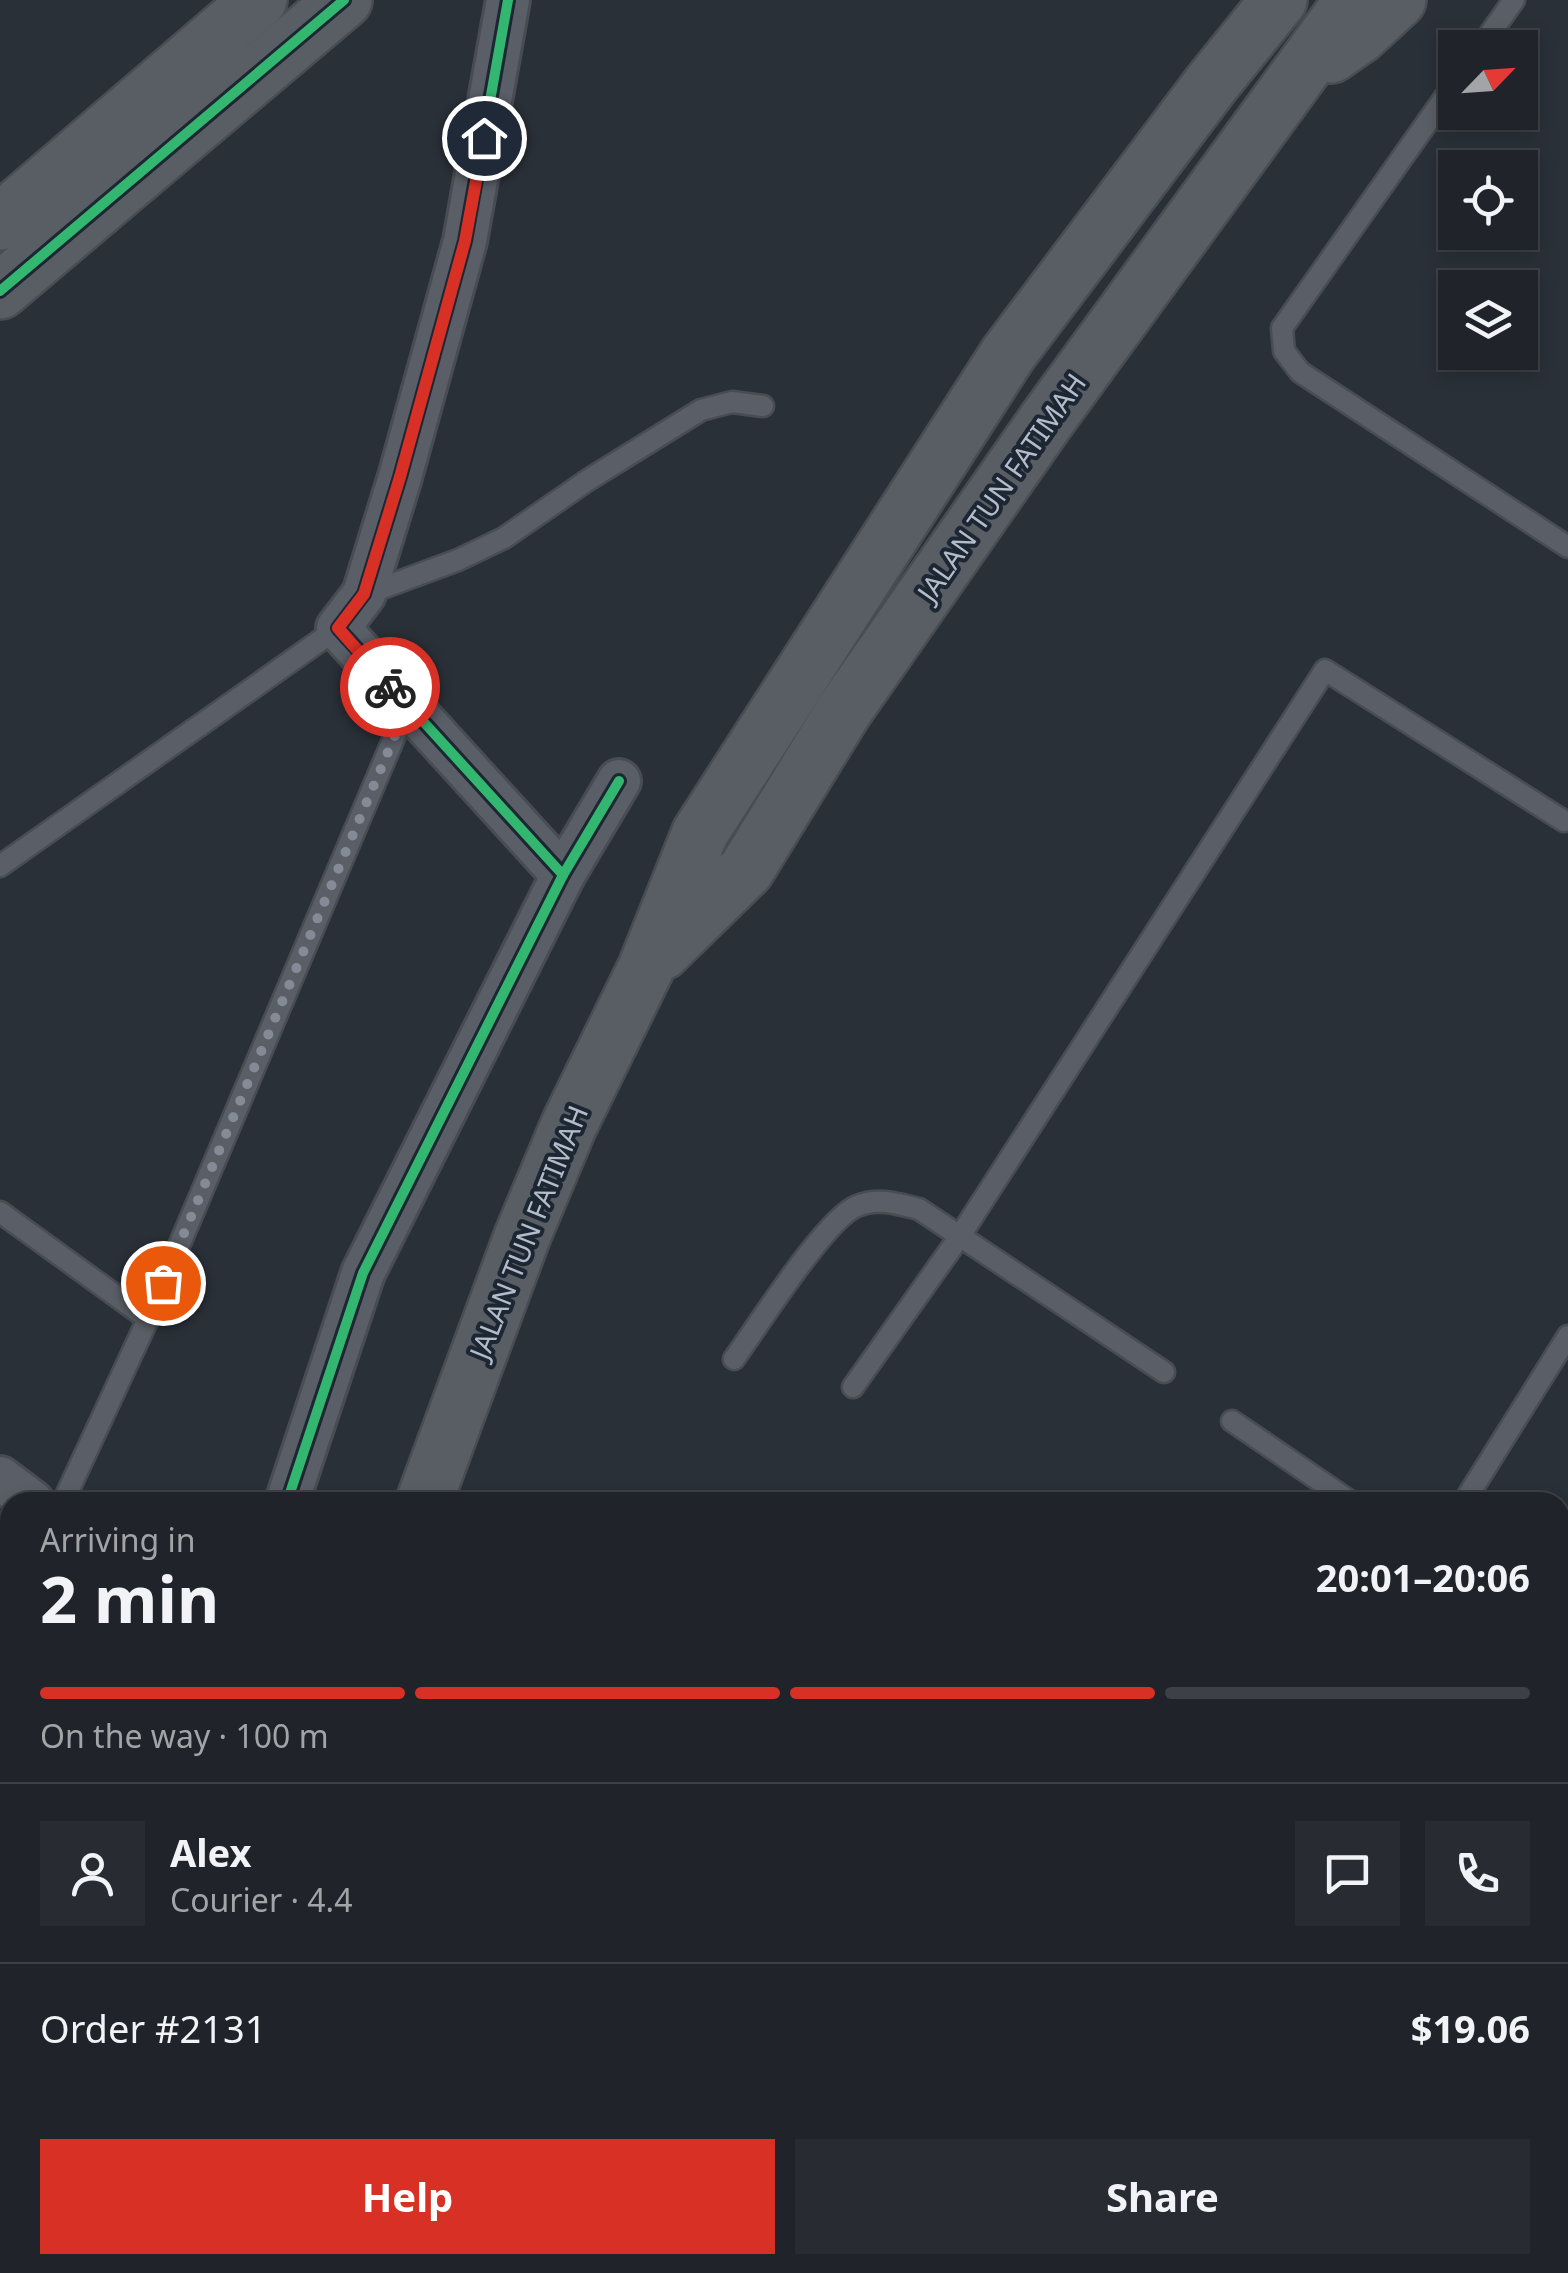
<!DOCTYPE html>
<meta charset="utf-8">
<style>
body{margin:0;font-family:"Noto Sans",sans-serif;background:#282c32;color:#f1f3f6;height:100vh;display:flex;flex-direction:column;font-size:38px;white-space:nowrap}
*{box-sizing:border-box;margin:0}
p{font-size:32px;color:#a2a4a8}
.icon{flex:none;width:55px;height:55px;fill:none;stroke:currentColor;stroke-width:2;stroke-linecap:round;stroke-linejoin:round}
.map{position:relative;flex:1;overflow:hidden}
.sheet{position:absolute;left:0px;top:1492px;width:1570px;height:782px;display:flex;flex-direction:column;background:#20242a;border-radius:30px 30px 0 0;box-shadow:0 5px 15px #0003,0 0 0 2px #3d4147}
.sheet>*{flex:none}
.needle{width:65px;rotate:65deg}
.fabs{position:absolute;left:1438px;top:30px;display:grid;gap:20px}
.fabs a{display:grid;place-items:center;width:100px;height:100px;border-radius:0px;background:#20242a;box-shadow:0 5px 15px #0003,0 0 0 2px #3d4147;font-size:50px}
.pin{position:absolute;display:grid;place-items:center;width:85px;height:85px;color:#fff;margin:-42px;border:5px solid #fff;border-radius:50%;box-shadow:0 2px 10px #0007}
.courier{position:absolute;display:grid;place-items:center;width:100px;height:100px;margin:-50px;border:8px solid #d93025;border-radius:50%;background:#fff;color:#222;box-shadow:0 2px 12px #0007}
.overview em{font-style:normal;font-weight:700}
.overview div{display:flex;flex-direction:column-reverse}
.overview{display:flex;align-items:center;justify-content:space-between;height:170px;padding:0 40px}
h1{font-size:65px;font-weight:700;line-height:75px}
.bar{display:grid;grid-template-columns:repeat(4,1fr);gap:15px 10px;align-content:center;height:120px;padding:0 40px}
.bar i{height:12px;border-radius:8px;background:#3d4147}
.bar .active{background:#d93025}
.bar p{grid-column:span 4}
.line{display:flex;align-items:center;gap:25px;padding:0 40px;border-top:2px solid #3d4147}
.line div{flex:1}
.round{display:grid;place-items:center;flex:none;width:105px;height:105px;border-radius:0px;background:#282c32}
.cta{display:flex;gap:20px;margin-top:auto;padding:20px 40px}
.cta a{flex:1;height:115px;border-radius:0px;background:#d93025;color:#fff;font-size:40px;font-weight:700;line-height:115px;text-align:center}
.cta a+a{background:#282c32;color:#f1f3f6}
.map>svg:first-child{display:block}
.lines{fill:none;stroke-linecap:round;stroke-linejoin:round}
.lane-casing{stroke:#484c53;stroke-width:25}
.street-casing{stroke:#484c53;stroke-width:48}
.secondary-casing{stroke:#484c53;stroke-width:60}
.lane{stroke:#5a5e66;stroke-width:20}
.street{stroke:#5a5e66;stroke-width:42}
.secondary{stroke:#595d64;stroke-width:55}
.cycleway-casing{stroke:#1d2633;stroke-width:16}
.cycleway{stroke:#33b770;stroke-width:10}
.done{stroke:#848b96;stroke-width:10;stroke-dasharray:0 18}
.route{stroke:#d93025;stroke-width:12}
.labels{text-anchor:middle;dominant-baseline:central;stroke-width:8;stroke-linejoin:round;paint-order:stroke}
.street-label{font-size:28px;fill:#b4bcc9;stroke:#1d2633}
</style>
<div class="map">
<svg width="1568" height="2273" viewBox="0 0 1568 2273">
<rect width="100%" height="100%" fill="#2a3038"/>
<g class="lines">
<!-- lane casing -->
<g class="lane-casing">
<g id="lane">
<polyline points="1480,48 1514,0"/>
<polyline points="1455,83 1282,328 1284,351 1300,372 1568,547"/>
<polyline points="366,594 458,560 504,538 588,480 701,410 732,402 763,406"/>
<polyline points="0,866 338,628"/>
<polyline points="0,1212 148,1319"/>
<path d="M734,1359C758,1326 825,1219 857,1206C878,1197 899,1204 919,1209L1164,1372"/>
<polyline points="853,1387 960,1236 1325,670 1564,821"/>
<polyline points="1232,1421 1351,1502"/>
<polyline points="63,1502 148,1319 407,707"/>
<polyline points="1464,1502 1568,1336"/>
<polyline points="1560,1667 1568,1673"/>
<polyline points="1560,1821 1568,1826"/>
<polyline points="1560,2211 1568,2215"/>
<polyline points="146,2273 147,2265"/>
</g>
</g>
<!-- street casing -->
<g class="street-casing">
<g id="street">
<polyline points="508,0 465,241 400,477 364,594 338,628 563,875"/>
<polyline points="0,1478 32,1502"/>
<polyline points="287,1502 363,1273 563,875 619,781"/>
<polyline points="1560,1641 1568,1629"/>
<polyline points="0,1829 10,1820"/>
<polyline points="1323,2273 1324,2265"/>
</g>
</g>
<!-- secondary casing -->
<g class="secondary-casing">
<g id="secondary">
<polyline points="1331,55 1360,35 1398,0"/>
<polyline points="0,222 259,0"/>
<polyline points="0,291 344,0"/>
<polyline points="662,952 746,870 843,712 1046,421 1353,0"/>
<polyline points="424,1502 522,1237 569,1125 646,968 700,833 1008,354 1212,83 1279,0"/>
<polyline points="271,2273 272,2265"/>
</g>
</g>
<!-- lane -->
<use href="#lane" class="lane"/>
<!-- street -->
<use href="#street" class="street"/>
<!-- secondary -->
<use href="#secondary" class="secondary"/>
<!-- cycleway casing -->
<g class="cycleway-casing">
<g id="cycleway">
<polyline points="508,0 465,241 400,477 364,594 338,628 563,875"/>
<polyline points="0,291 344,0"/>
<polyline points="287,1502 363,1273 563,875 619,781"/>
</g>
</g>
<!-- cycleway -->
<use href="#cycleway" class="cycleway"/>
</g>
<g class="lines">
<!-- done -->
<polyline class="done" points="163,1283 407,707 390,687"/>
<!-- route -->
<polyline class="route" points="390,687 338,628 364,594 400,477 465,241 484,138"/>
</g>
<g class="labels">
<!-- street labels -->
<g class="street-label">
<text transform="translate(1001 487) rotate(-55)">JALAN TUN FATIMAH</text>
<text transform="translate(528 1232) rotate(-68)">JALAN TUN FATIMAH</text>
</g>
</g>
</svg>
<div class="fabs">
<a><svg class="needle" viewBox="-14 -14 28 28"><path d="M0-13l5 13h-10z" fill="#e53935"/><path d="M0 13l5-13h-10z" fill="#a2a4a8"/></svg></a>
<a><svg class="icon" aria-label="locate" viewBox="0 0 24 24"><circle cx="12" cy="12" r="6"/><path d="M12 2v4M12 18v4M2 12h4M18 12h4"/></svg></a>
<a><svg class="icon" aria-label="layers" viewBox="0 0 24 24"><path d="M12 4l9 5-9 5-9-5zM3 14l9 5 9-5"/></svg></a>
</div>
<div class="pin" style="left:163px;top:1283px;background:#ea580c"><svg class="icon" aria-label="bag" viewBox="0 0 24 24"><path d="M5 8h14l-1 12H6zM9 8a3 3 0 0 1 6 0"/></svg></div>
<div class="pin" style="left:484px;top:138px;background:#1f2937"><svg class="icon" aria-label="home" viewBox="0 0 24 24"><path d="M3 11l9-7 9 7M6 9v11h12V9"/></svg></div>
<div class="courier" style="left:390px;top:687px"><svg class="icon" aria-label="bike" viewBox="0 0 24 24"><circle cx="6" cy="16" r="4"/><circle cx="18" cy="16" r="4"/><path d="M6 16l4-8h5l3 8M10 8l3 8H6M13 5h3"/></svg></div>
<section class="sheet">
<div class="overview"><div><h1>2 min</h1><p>Arriving in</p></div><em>20:01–20:06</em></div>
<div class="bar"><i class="active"></i><i class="active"></i><i class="active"></i><i></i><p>On the way · 100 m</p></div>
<div class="line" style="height:180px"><a class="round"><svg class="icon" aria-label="person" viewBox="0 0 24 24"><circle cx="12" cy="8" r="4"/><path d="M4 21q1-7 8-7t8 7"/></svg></a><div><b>Alex</b><p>Courier · 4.4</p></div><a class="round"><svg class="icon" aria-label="chat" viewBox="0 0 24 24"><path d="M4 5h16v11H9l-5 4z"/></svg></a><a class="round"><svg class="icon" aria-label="phone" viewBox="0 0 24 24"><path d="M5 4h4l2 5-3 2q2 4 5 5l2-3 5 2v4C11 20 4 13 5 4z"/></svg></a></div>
<div class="line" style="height:130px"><div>Order #2131</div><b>$19.06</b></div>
<div class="cta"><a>Help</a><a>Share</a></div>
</section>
</div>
